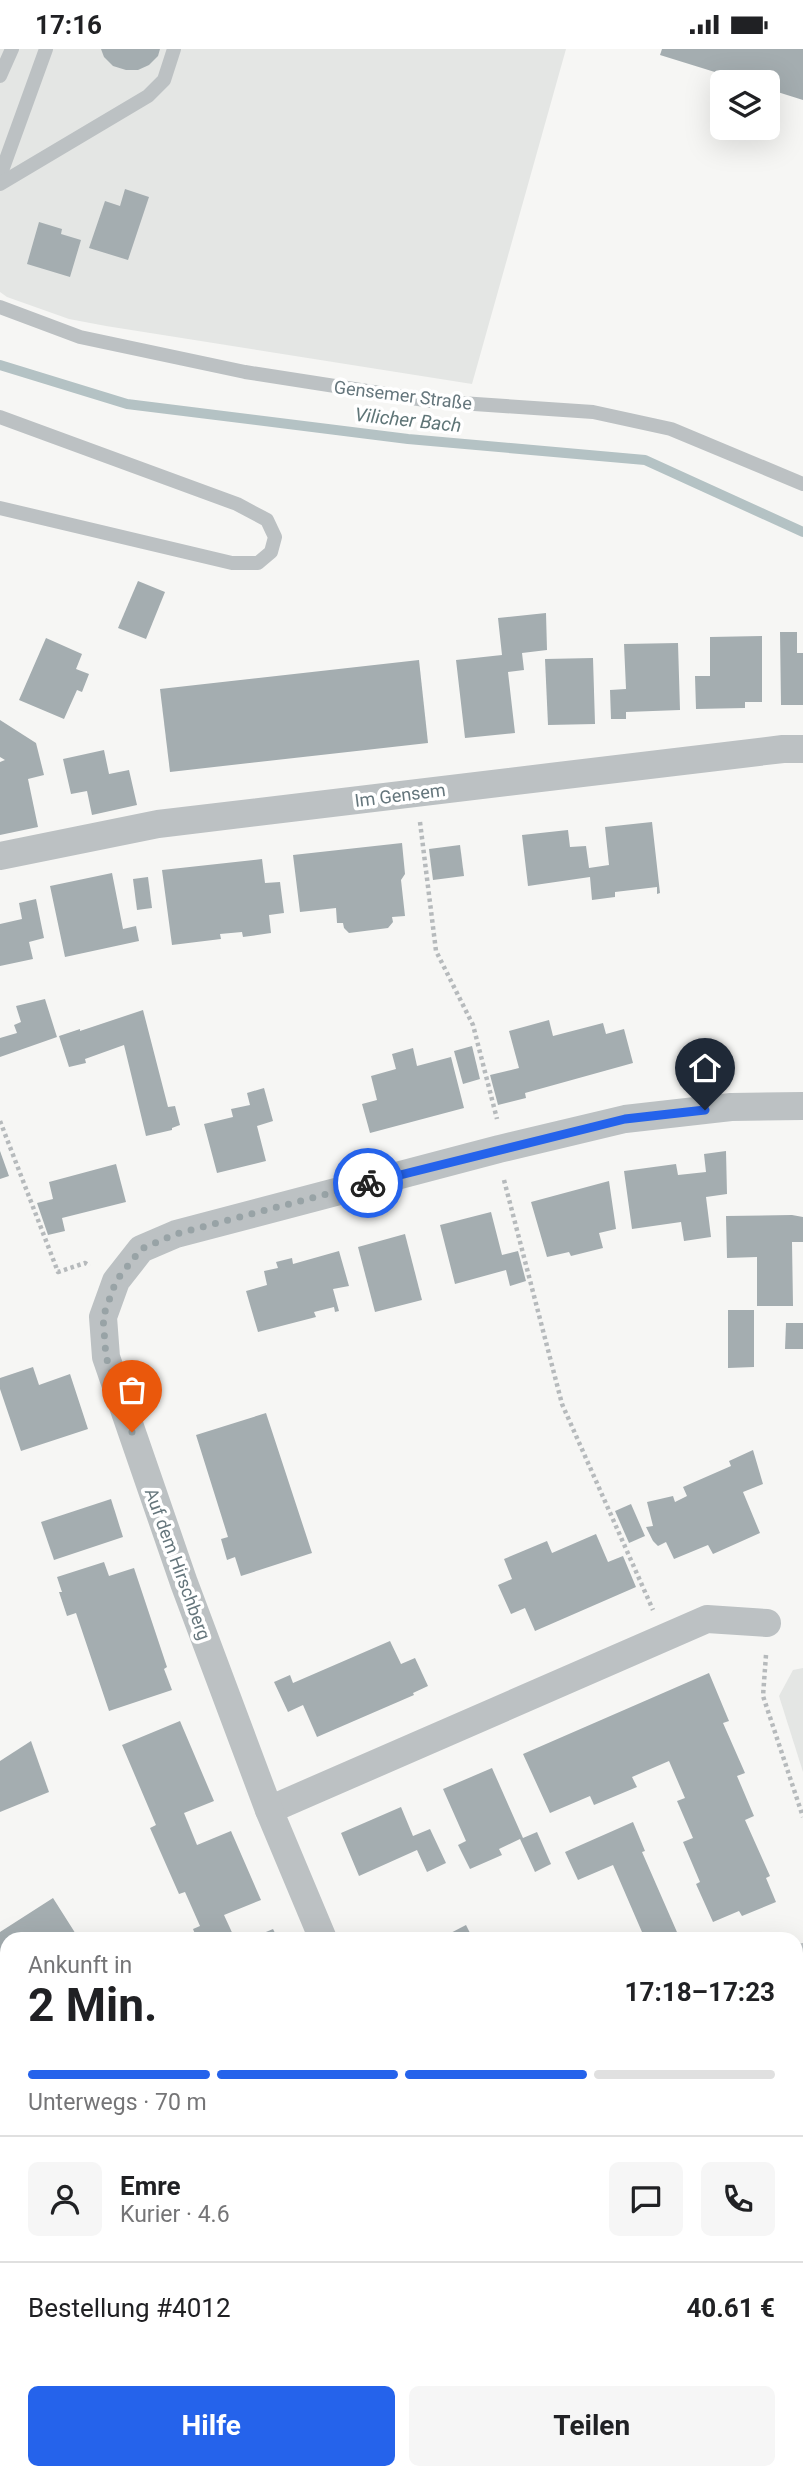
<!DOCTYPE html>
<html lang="de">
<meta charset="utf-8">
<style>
body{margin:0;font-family:Roboto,sans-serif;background:#f6f6f6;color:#202124;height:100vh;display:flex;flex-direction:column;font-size:26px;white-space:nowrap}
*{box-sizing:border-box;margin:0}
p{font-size:23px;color:#757577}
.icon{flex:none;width:38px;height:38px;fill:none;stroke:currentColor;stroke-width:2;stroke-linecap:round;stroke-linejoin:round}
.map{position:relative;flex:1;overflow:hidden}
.drawer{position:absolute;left:0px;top:1883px;width:803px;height:548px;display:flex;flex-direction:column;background:#fff;border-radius:21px 21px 0 0;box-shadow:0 7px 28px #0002}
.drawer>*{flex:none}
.buttons{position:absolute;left:710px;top:21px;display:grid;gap:14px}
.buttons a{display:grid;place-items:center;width:70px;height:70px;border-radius:10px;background:#fff;box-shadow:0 7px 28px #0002;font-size:35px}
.pin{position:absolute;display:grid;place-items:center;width:60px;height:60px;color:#fff;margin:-72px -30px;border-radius:50% 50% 50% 0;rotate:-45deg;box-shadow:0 0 7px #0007}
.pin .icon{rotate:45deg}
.courier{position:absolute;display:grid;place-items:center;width:70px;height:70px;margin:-35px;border:5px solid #2563eb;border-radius:50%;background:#fff;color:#222;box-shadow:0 2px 9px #0007}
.summary em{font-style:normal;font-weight:700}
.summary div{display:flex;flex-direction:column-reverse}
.summary{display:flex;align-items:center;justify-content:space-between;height:119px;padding:0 28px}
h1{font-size:46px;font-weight:700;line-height:52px}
.bar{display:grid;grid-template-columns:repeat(4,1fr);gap:10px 7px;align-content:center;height:84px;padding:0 28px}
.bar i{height:9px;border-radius:5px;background:#e0e0e0}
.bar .on{background:#2563eb}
.bar p{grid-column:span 4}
.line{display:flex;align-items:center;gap:18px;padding:0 28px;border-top:2px solid #e0e0e0}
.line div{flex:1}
.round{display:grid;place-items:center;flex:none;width:74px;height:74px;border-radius:10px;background:#f6f6f6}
.action{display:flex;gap:14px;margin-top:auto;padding:14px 28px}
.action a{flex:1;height:80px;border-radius:10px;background:#2563eb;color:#fff;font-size:28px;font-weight:700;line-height:80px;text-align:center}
.action a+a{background:#f6f6f6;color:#202124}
.status{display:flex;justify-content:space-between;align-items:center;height:49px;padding:0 35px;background:#fff;direction:ltr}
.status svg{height:19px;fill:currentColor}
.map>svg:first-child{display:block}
.built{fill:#e4e6e4}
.green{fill:#d7dbd3}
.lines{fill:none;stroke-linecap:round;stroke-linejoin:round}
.stream{stroke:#b4c2c4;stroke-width:10}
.building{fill:#a4adb0}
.path{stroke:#b6babc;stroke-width:4.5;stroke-dasharray:3.5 3.5;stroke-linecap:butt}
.lane{stroke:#bcc1c3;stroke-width:14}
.street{stroke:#bcc1c3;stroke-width:28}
.done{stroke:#98a3a6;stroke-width:7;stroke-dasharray:0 12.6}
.route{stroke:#2563eb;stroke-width:9}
.labels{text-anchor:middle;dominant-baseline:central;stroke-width:7;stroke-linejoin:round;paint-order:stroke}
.street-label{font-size:18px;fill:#65767c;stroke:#fff}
.water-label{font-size:19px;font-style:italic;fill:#5f7577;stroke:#fff}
</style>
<div class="status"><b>17:16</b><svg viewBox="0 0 49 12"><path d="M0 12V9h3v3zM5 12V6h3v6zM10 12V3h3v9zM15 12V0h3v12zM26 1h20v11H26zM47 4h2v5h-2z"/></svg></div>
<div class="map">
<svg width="803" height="2430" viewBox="0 0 803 2430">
<rect width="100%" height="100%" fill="#f6f6f4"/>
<!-- built -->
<g class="built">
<polygon points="0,0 566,0 472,335 106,277 69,270 7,248 0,243"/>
<polygon points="803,1619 803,1723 779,1647 793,1621"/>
</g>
<!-- green -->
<polygon class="green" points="803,1949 803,2133 796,2136 796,1952"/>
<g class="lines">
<!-- stream -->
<polyline class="stream" points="0,316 127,355 408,390 645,411 803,483"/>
</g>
<!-- building -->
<g class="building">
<polygon points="101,0 160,0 158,7 149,16 138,21 126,21 113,17 104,8"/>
<polygon points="662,0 803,0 803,51 768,40 768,33 747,33 660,6"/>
<polygon points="125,140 149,148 128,211 89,199 105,152 120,157"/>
<polygon points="39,173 62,180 61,185 81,191 70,228 27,215"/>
<polygon points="138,532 165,543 146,590 118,579"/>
<polygon points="546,564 547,601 522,604 524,621 508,623 515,684 465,689 456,611 502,606 498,569"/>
<polygon points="780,583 797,583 797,604 803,604 803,656 781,656"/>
<polygon points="762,587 762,653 745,653 745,659 696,660 695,627 710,627 710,588"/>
<polygon points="46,589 82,605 76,620 89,625 82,643 77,641 64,670 19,651"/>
<polygon points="678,594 680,661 626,663 626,670 611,670 610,641 626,640 624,595"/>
<polygon points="593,609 595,675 548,676 545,610"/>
<polygon points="419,611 428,694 170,723 160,640"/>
<polygon points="0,671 36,694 44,726 28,730 38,778 0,786 0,713 5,711 0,708"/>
<polygon points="104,701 109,725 129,721 137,756 92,766 87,742 71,745 63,710"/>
<polygon points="652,773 660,844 657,845 657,838 615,843 615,848 592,851 590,828 528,837 522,786 568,781 570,798 586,797 589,819 609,816 605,778"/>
<polygon points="402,794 405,825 401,831 405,867 392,868 393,873 388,879 349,884 344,879 343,874 337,874 336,859 300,863 293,806"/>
<polygon points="460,796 464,827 433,831 429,800"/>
<polygon points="262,810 265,834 280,833 284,864 269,866 271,884 243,888 242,883 220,885 221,890 172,896 162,821"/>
<polygon points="112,824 123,880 136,877 139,892 65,908 50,837"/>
<polygon points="148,828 152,859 137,861 133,830"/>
<polygon points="36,850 44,889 29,893 33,910 0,917 0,875 22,870 19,854"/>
<polygon points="45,950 57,988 0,1008 0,989 17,984 14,976 21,973 16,957"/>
<polygon points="143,961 168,1058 175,1057 180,1076 172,1079 172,1081 146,1087 124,996 85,1010 86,1014 69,1018 59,987 80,980 80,982"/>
<polygon points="549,971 553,987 603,974 606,985 624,980 633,1014 525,1044 526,1049 498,1056 490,1026 519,1019 509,982"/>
<polygon points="472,997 480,1030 463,1035 454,1002"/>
<polygon points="413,999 417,1017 451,1008 464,1059 370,1084 362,1055 377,1051 371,1027 396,1020 392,1005"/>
<polygon points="264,1039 273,1072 257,1077 266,1112 217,1124 204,1075 233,1068 231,1060 250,1056 247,1044"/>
<polygon points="0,1102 9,1127 0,1130"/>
<polygon points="726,1102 727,1145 706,1148 711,1188 684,1192 681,1173 632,1180 624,1122 676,1115 678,1126 706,1123 704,1105"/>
<polygon points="116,1115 126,1153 62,1169 65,1182 48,1186 37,1154 53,1150 49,1133"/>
<polygon points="609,1132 616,1180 599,1184 603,1199 571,1207 569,1203 547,1208 531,1153"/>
<polygon points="491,1163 502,1206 518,1202 526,1232 510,1237 506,1221 455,1235 440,1176"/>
<polygon points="792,1166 803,1168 803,1193 792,1193 793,1257 757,1257 757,1208 727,1209 726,1167"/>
<polygon points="405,1185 422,1251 375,1263 358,1198"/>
<polygon points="339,1202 349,1237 333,1240 339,1262 335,1263 334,1258 314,1263 316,1268 258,1283 246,1242 267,1236 264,1222 278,1219 276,1213 292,1209 293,1215"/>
<polygon points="728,1261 754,1261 754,1318 728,1319"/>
<polygon points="786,1274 803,1274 803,1300 785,1300"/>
<polygon points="33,1318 39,1336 70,1325 88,1380 21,1402 0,1340 0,1329"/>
<polygon points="266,1364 312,1504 241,1527 235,1508 227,1511 221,1490 228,1488 196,1386"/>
<polygon points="753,1401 763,1435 743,1443 760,1484 713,1505 708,1496 674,1510 666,1493 658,1497 653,1492 646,1478 653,1477 647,1453 673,1447 675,1453 687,1447 683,1438 731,1417 729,1412"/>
<polygon points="111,1450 123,1488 54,1511 41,1473"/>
<polygon points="631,1455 645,1487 629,1494 615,1462"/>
<polygon points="596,1485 608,1513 623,1507 636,1538 535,1582 525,1559 511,1565 498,1536 512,1530 504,1510 547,1492 552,1504"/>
<polygon points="104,1513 109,1527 134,1519 167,1618 164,1620 172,1641 109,1662 76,1564 67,1567 59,1543 62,1543 57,1528"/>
<polygon points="390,1592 401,1615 415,1609 428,1637 413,1644 414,1646 317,1688 303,1656 288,1663 274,1633 290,1626 293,1634"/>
<polygon points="709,1624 729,1672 723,1674 745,1724 737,1727 754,1767 745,1771 770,1827 766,1829 776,1853 742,1867 739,1862 713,1873 696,1835 700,1833 683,1793 693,1789 677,1752 685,1749 669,1712 632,1728 637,1738 594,1756 590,1747 550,1764 523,1705"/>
<polygon points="180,1672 214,1752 184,1764 197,1796 231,1782 261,1851 224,1866 235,1890 197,1890 193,1880 200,1877 185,1843 179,1845 164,1811 150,1779 156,1776 122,1696"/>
<polygon points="31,1692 49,1743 0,1763 0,1712"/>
<polygon points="492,1719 523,1789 537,1783 551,1815 535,1823 520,1790 499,1800 502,1806 470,1820 458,1796 466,1792 443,1740"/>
<polygon points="401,1758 413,1787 430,1780 446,1814 427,1823 417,1801 359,1827 341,1784"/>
<polygon points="633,1773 645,1802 642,1803 680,1890 645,1890 613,1816 578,1831 565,1803"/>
<polygon points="53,1849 79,1890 7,1890 7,1912 0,1916 0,1883"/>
<polygon points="466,1876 473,1890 439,1890"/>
<polygon points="273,1880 278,1890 249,1890"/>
<polygon points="4,2003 7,2012 4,2013 7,2019 7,2072 0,2075 0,2004"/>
<polygon points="7,2113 7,2192 0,2198 0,2115"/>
<polygon points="7,2316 7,2395 0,2398 0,2321"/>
<polygon points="353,2424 408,2424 412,2430 357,2430"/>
<polygon points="513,2424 602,2424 605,2430 516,2430"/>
</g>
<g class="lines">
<!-- path -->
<g class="path">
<polyline points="420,773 436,902 473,976 497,1070"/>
<polyline points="0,1072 58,1223 85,1214 90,1217"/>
<polyline points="504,1131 562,1355 653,1561"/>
<polyline points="766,1606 763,1647 803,1768"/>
</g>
<!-- lane -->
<g class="lane">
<polyline points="0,27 12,0"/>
<polyline points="0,127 46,0"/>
<polyline points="0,135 148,47 164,31 174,0"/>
<polyline points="0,258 80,288 245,323 431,352 593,363 671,380 803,435"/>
<polyline points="0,368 237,455 267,471 275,488 271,503 258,514 232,514 0,459"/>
</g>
<!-- street -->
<g class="street">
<polyline points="0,807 158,775 783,700 803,700"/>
<polyline points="269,1761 707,1570 767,1574"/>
<polyline points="323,1890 269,1761 184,1534 106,1308 103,1268 116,1232 141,1200 176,1185 499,1100 625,1070 731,1058 803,1057"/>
<polyline points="796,1912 803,1908"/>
<polyline points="0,2250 7,2260"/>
<polyline points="119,2424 124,2430"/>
<polyline points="495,2424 498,2430"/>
<polyline points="233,2430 242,2424"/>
</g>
</g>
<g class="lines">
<!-- done -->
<polyline class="done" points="132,1383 106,1308 103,1268 116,1232 141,1200 176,1185 368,1134"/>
<!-- route -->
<polyline class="route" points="368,1134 625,1070 705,1061"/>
</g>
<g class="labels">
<!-- street labels -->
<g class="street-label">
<text transform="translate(403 346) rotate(7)">Gensemer Straße</text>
<text transform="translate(400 746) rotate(-7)">Im Gensem</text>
<text transform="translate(178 1515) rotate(70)">Auf dem Hirschberg</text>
</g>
<!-- water labels -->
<g class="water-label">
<text transform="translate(408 371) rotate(6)">Vilicher Bach</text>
</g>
</g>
</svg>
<div class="buttons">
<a><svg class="icon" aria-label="layers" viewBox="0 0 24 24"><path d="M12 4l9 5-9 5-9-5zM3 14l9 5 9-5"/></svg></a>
</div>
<div class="pin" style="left:132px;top:1383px;background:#ea580c"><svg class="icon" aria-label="bag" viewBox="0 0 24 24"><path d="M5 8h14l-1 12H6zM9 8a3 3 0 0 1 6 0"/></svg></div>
<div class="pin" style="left:705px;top:1061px;background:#1f2937"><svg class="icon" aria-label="home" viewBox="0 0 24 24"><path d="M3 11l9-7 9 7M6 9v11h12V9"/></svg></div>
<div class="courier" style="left:368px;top:1134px"><svg class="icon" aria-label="bike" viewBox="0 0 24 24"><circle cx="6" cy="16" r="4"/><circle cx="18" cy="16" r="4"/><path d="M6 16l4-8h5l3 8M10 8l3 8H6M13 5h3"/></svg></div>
<section class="drawer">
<div class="summary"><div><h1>2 Min.</h1><p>Ankunft in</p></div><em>17:18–17:23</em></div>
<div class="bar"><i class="on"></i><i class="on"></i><i class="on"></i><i></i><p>Unterwegs · 70 m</p></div>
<div class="line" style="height:126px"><a class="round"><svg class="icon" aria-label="person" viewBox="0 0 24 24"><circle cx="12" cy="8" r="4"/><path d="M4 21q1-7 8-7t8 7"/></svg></a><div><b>Emre</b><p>Kurier · 4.6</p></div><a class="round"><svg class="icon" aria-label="chat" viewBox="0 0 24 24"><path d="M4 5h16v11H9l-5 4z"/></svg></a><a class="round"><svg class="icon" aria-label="phone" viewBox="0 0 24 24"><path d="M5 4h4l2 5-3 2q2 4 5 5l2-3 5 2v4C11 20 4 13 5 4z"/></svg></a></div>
<div class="line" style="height:91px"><div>Bestellung #4012</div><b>40.61 €</b></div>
<div class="action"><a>Hilfe</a><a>Teilen</a></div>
</section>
</div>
